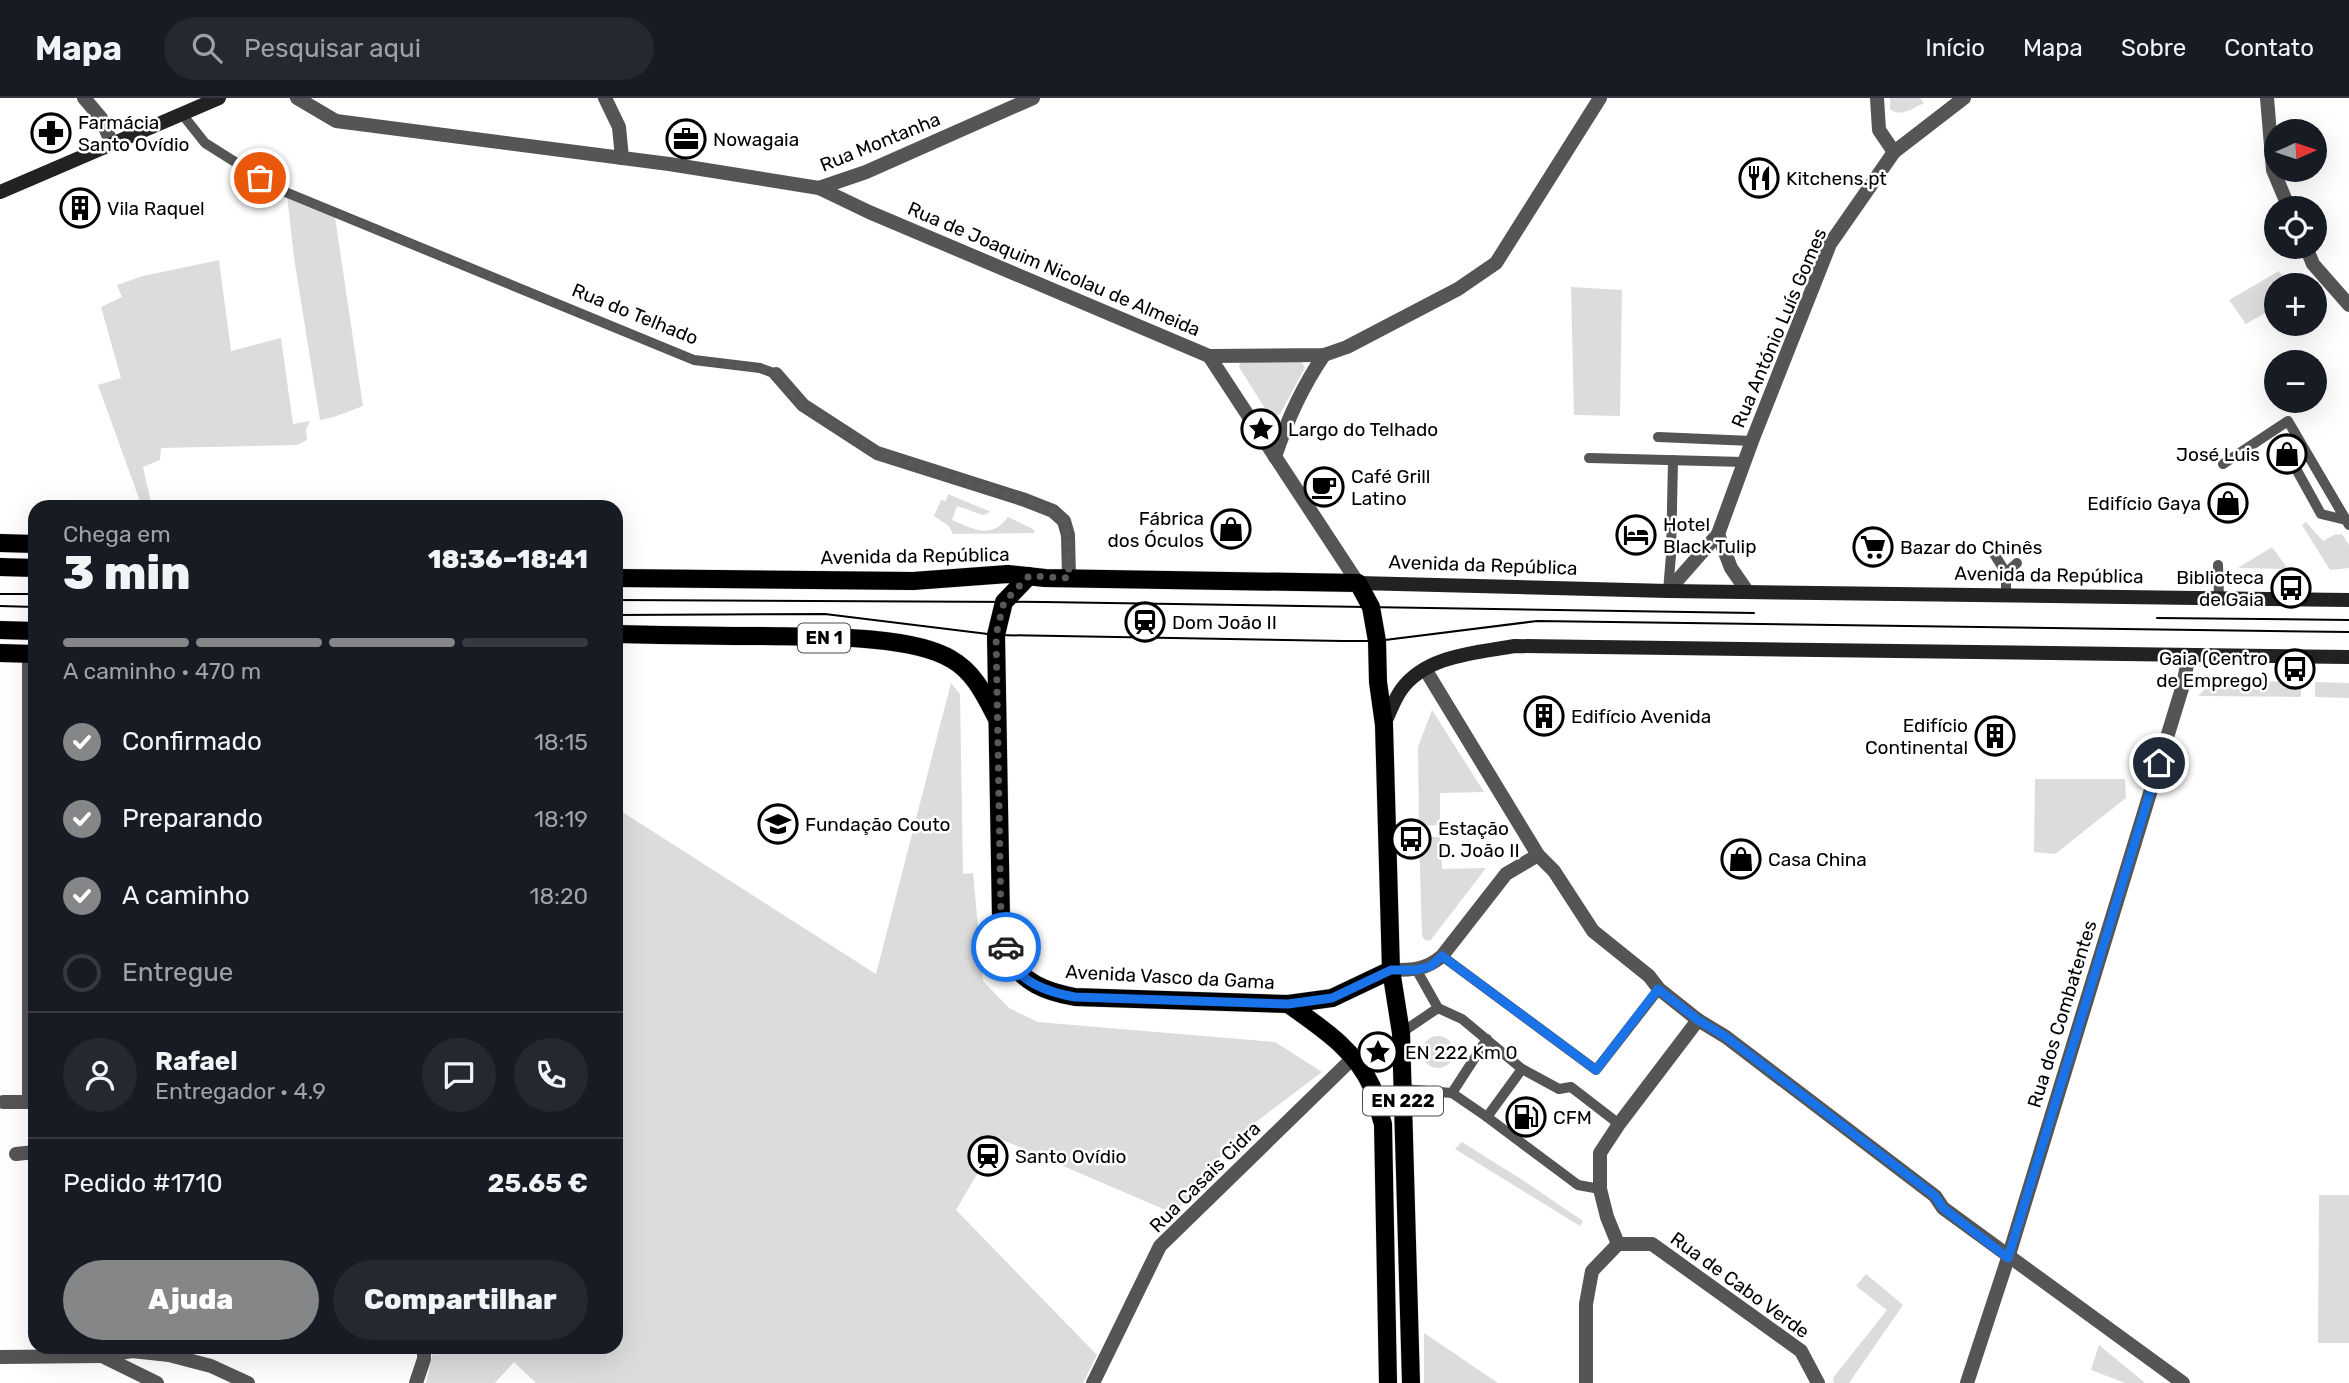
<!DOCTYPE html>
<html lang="pt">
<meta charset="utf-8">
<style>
body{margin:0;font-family:Rubik,sans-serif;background:#242831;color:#f1f3f6;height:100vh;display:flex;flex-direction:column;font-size:26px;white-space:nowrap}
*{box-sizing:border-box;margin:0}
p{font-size:23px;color:#9ea1a6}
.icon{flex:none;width:38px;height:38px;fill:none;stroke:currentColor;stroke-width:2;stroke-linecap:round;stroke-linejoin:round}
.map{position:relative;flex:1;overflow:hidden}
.drawer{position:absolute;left:28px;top:402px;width:595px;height:854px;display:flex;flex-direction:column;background:#171b24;border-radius:21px;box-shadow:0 7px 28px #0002}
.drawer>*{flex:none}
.needle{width:46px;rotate:87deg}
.fabs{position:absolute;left:2264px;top:21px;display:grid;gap:14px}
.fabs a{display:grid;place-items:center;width:63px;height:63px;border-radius:50%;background:#171b24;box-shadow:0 7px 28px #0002;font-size:35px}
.pin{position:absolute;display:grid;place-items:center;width:60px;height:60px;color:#fff;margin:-30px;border:4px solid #fff;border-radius:50%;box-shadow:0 2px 7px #0007}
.courier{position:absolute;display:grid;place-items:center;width:70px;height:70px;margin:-35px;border:5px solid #1a73e8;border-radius:50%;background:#fff;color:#222;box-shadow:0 2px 9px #0007}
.head em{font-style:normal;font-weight:800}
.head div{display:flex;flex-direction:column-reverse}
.head{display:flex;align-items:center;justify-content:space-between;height:119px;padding:0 35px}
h1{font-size:46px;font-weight:800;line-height:52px}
.bar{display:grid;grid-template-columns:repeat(4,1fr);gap:10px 7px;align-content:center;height:84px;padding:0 35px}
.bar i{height:9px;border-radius:5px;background:#363941}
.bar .on{background:#858687}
.bar p{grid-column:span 4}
.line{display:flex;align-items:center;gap:18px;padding:0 35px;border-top:2px solid #363941}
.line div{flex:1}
.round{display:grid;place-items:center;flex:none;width:74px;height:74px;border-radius:37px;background:#242831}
ol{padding:0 35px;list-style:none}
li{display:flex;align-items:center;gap:21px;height:77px}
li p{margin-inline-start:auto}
li .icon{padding:7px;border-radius:50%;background:#858687;color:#fff;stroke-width:4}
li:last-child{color:#9ea1a6}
li i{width:38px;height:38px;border:4px solid #363941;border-radius:50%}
.primary-button{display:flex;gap:14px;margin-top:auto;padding:14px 35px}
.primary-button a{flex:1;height:80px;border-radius:42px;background:#858687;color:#fff;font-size:28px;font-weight:800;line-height:80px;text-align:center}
.primary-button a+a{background:#242831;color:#f1f3f6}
header{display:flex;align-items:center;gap:42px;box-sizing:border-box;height:98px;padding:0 35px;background:#171b24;border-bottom:2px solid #363941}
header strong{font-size:33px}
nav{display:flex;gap:38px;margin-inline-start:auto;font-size:24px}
.search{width:490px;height:63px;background:#242831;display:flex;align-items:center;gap:18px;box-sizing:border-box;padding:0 24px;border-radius:38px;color:#9ea1a6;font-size:26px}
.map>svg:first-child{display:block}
.green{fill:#dcdcdc}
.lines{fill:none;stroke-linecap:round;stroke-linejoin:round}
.primary-casing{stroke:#dbdbdb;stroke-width:19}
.service{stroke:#555;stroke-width:10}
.pedestrian{stroke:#555;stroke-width:14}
.minor{stroke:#555;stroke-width:14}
.tertiary{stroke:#555;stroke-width:14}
.secondary{stroke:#222;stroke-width:14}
.primary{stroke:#000;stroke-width:18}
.tram{stroke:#000;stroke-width:2}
.done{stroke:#595959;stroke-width:7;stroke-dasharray:0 12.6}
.route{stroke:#1a73e8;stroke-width:9}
.labels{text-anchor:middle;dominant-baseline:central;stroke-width:5;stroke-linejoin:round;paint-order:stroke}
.shield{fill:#fff;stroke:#4c4c4c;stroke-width:2}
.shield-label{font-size:18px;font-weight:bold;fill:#000}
.poi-label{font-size:19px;fill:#000;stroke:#fff;text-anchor:start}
.street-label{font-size:19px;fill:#000;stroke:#fff}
</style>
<header>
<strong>Mapa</strong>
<div class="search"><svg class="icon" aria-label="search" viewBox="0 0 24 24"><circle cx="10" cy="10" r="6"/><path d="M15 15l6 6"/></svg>Pesquisar aqui</div>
<nav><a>Início</a><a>Mapa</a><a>Sobre</a><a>Contato</a></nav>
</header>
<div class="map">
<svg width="2349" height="1285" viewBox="0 0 2349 1285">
<rect width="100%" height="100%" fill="#fff"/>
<!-- green -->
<g class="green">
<path d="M1890,0H1920L1924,5C1913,10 1901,20 1890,11Z"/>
<polygon points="287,98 335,119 363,308 334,319 320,322 294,160"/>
<polygon points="219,162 231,253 281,240 293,326 310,323 306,332 307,342 297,347 161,350 160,362 143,369 152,409 142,409 98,287 121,280 101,209 122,199 117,187 143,178"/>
<polygon points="2279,173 2288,187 2277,187 2277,208 2246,226 2229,202"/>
<polygon points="1571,189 1622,192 1620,318 1574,317"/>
<polygon points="1241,262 1302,264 1305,270 1280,316 1271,320 1239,269"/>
<path d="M948,396L991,414L983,417L957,408L952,422C974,431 991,442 1008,419L1033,431L1035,435L953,436L949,428L934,418L941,402L946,403Z"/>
<polygon points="2306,424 2323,443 2334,437 2342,436 2349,447 2349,470 2330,472 2302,427"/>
<polygon points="2272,449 2288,471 2238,470"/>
<polygon points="2221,583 2301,584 2301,599 2198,598 2208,588"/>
<polygon points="2315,584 2349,585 2349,600 2315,599"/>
<polygon points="951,585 960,596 963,776 973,775 983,883 1009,910 1038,924 1275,944 1322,974 1236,1039 1175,1116 998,1040 956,1112 1097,1257 1083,1285 536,1285 514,1264 495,1285 426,1285 434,1250 616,1250 616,710 876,876"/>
<polygon points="1432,612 1484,694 1440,695 1440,727 1419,728 1418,649"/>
<polygon points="2035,681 2125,681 2126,700 2055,756 2034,754"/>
<polygon points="1419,739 1440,739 1442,771 1486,770 1430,843 1425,842 1422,838"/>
<circle cx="1438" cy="954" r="16"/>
<polygon points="1462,1044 1524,1083 1583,1123 1580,1128 1455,1051"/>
<polygon points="2319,1097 2349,1097 2349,1245 2318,1245"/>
<polygon points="1866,1176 1903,1207 1849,1285 1834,1285 1833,1280 1887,1212 1856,1188"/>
<polygon points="1424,1235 1498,1285 1424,1285"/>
<polygon points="2099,1247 2145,1285 2125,1285 2091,1272"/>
</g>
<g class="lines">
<!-- primary casing -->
<g class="primary-casing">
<g id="primary">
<polyline points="0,445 35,446"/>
<polyline points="0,469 35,470"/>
<path d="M1029,478L1004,504L996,537L1001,820C1003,832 1003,848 1008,858C1022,885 1047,894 1075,899L1288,906L1332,900L1391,872"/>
<polyline points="616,480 913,483 1008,476 1045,480 1358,485 1371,509 1377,543 1378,584 1384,627 1391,872 1401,935 1411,1285"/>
<polyline points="0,532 35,533"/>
<path d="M616,536C664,537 713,538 761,538C810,539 910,536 951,561C974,574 984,596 996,619"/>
<polyline points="0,555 35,556"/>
<path d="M1288,906C1320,929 1355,951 1372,989C1377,1001 1379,1014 1383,1026L1388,1285"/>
</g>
</g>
<!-- service -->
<g class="service">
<polyline points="182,16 205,45 278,91 694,262 760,270 776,276"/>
<polyline points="1658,339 1752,343"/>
<polyline points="1589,360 1744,364"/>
<polyline points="2223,366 2288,323 2349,427"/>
<polyline points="2295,369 2321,416 2346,422"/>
<polyline points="1993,454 2006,475 2006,497"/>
<polyline points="2218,467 2219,500"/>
<polyline points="2006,475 2017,465"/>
<polyline points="1668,493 1671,457 1673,362"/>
<polyline points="1442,858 1596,972 1659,891"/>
<polyline points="1416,871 1438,910"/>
<polyline points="1401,935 1438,910 1462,921 1522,971 1487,1019 1452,995 1403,991"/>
<polyline points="1522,971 1559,991 1571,989 1619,1026"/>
<polyline points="1452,995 1487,941"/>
<polyline points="1487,1019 1578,1087 1600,1091"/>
</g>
<!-- pedestrian -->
<polyline class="pedestrian" points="605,0 619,29 622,60"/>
<!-- minor -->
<g class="minor">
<polyline points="297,0 336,23 669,66 819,90 869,114 1209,258 1358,485"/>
<polyline points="1877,0 1879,32 1894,54"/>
<polyline points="2267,0 2273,72 2289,110"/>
<polyline points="819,90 866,74 1033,0"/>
<polyline points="2306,149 2313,166 2349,207"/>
<polyline points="1209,258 1324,257 1347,249 1458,191 1496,165 1600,0"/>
<polyline points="776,276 803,307 877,355 1025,402 1053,413 1064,423 1068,437 1069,480"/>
<path d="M1275,359C1287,322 1302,289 1324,257"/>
<polyline points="1718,436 1731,470 1747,493"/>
<polyline points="1668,493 1718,436 1752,343 1830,146 1894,54 1964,0"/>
<polyline points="1425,571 1538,757 1554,773 1593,833 1649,878 1659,891 1698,922 1726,939 1935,1098 1943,1110 2183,1285"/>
<path d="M1391,872C1412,872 1426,872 1442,858L1506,776L1538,757"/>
<polyline points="3,1004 29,1004 29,556"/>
<polyline points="16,1056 35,1054"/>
<polyline points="1618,1146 1607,1119 1600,1091 1600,1055 1619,1026 1698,922"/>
<polyline points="102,1258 157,1285"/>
<polyline points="0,1259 102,1258 132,1253 169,1257 211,1268 248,1285"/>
<polyline points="416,1285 424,1261 424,1250"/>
<polyline points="1093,1285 1160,1148 1354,959"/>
<polyline points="1586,1285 1586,1206 1592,1173 1618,1146 1652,1146 1801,1253 1818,1285"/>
<polyline points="1967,1285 2008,1160 2183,587 2189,557"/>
</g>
<!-- tertiary -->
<polyline class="tertiary" points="84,0 101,20 112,46"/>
<!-- secondary -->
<g class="secondary">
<polyline points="0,94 219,0"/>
<polyline points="1358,485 1668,493 2349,502"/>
<path d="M1384,627C1389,616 1394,602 1401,592C1426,557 1476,555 1515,548L2349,559"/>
</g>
<!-- primary -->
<use href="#primary" class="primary"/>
<!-- tram -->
<g class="tram">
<polyline points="0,496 35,496"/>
<polyline points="616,502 1044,504 1754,515"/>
<polyline points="0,508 35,509"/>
<polyline points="616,517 825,516 996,537 1343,543 1377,543 1537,523 2349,534"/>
<polyline points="2157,520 2349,522"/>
</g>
</g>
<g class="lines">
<!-- done -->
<polyline class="done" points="260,80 278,91 694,262 760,271 776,276 803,307 877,355 1025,402 1053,413 1064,423 1068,437 1069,480 1029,478 1004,504 996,537 1001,820 1006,849"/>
<!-- route -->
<path class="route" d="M1006,849C1011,882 1047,894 1075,899L1288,906L1332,900L1391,872H1416L1431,868L1442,858L1596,972L1658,891L1698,922L1726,939L1935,1098L1943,1110L2008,1160L2159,665"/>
</g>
<!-- icons -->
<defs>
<g id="pharmacy-ring" transform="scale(2.0125)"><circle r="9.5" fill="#fff" stroke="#000" stroke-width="1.5"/><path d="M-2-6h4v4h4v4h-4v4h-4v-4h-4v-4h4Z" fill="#000"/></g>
<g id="office-ring" transform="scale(2.0125)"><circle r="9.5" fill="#fff" stroke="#000" stroke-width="1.5"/><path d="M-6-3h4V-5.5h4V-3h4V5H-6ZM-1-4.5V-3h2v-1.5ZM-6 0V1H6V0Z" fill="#000"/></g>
<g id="restaurant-ring" transform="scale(2.0125)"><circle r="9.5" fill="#fff" stroke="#000" stroke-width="1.5"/><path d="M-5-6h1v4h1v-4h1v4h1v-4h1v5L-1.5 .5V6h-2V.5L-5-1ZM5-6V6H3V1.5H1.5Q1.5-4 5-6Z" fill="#000"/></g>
<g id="building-ring" transform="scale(2.0125)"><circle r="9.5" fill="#fff" stroke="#000" stroke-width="1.5"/><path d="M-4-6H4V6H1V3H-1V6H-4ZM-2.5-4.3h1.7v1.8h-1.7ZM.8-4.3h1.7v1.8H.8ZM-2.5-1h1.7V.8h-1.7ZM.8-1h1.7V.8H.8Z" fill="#000"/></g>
<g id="sight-ring" transform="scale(2.0125)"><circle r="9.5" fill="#fff" stroke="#000" stroke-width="1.5"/><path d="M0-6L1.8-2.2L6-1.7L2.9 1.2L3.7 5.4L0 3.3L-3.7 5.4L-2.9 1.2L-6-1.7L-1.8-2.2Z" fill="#000"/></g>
<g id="shop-ring" transform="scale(2.0125)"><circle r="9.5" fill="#fff" stroke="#000" stroke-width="1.5"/><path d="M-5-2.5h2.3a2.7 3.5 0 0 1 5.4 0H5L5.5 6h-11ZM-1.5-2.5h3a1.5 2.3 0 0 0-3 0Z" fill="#000"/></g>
<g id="cafe-ring" transform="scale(2.0125)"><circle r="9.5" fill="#fff" stroke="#000" stroke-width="1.5"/><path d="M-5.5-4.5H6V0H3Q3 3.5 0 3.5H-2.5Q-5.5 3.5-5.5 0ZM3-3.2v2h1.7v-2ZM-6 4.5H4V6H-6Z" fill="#000"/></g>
<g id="hotel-ring" transform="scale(2.0125)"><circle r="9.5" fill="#fff" stroke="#000" stroke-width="1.5"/><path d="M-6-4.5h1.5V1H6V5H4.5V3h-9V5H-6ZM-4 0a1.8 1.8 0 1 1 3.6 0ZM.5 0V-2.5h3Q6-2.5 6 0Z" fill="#000"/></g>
<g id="supermarket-ring" transform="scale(2.0125)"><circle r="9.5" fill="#fff" stroke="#000" stroke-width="1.5"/><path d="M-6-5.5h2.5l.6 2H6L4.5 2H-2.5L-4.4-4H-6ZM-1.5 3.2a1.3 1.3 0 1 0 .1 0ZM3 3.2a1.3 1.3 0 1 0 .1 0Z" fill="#000"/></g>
<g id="bus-ring" transform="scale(2.0125)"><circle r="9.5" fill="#fff" stroke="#000" stroke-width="1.5"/><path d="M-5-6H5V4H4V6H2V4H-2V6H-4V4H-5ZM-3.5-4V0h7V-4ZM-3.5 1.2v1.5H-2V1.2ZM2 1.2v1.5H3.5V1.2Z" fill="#000"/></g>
<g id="station-ring" transform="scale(2.0125)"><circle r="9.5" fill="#fff" stroke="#000" stroke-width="1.5"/><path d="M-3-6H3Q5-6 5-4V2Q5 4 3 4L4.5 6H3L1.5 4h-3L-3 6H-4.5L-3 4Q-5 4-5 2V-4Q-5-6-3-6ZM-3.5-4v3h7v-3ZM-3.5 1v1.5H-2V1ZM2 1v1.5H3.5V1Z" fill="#000"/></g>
<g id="school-ring" transform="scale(2.0125)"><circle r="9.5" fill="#fff" stroke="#000" stroke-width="1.5"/><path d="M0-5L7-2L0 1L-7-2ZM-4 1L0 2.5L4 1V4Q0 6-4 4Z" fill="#000"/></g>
<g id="fuel-ring" transform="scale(2.0125)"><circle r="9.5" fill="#fff" stroke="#000" stroke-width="1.5"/><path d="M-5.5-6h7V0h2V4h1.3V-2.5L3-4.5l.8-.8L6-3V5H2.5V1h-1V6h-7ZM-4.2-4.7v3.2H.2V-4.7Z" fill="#000"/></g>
</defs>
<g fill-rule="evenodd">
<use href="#pharmacy-ring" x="51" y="35"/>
<use href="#office-ring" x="686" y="41"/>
<use href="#restaurant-ring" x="1759" y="80"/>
<use href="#building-ring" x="80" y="110"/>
<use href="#sight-ring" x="1261" y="331"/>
<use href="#shop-ring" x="2287" y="356"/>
<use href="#cafe-ring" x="1324" y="389"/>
<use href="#shop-ring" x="2228" y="405"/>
<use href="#shop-ring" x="1231" y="431"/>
<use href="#hotel-ring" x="1636" y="437"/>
<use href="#supermarket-ring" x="1873" y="449"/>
<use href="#bus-ring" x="2291" y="490"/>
<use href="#station-ring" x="1145" y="524"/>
<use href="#bus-ring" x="2295" y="571"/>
<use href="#building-ring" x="1544" y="618"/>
<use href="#building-ring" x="1995" y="638"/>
<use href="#school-ring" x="778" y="726"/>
<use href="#bus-ring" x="1411" y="741"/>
<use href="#shop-ring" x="1741" y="761"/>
<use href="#sight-ring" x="1378" y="954"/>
<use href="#fuel-ring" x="1526" y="1019"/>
<use href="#station-ring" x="988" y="1058"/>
</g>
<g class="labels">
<!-- shield labels -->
<g class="shield">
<rect x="798" y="525.5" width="52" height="29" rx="5"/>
<rect x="1363" y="988.5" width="80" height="29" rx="5"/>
</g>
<g class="shield-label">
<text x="824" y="540">EN 1</text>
<text x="1403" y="1003">EN 222</text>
</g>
<!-- poi labels -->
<g class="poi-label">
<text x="78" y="24">Farmácia<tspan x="78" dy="22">Santo Ovídio</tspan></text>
<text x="713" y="41">Nowagaia</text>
<text x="1786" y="80">Kitchens.pt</text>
<text x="107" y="110">Vila Raquel</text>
<text x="1288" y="331">Largo do Telhado</text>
<text x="2260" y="356" text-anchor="end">José Luis</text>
<text x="1351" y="378">Café Grill<tspan x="1351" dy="22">Latino</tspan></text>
<text x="2201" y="405" text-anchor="end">Edifício Gaya</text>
<text x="1204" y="420" text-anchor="end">Fábrica<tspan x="1204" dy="22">dos Óculos</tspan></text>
<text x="1663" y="426">Hotel<tspan x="1663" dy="22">Black Tulip</tspan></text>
<text x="1900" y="449">Bazar do Chinês</text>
<text x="2264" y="479" text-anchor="end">Biblioteca<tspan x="2264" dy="22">de Gaia</tspan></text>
<text x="1172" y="524">Dom João II</text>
<text x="2268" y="560" text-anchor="end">Gaia (Centro<tspan x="2268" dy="22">de Emprego)</tspan></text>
<text x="1571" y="618">Edifício Avenida</text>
<text x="1968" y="627" text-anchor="end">Edifício<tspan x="1968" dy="22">Continental</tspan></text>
<text x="805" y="726">Fundação Couto</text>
<text x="1438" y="730">Estação<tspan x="1438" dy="22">D. João II</tspan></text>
<text x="1768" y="761">Casa China</text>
<text x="1405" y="954">EN 222 Km 0</text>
<text x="1553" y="1019">CFM</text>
<text x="1015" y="1058">Santo Ovídio</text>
</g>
<!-- street labels -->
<g class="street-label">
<text transform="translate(880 44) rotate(-22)">Rua Montanha</text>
<text transform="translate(1054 171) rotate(23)">Rua de Joaquim Nicolau de Almeida</text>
<text transform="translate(635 216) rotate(22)">Rua do Telhado</text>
<text transform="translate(1779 230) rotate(-67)">Rua António Luís Gomes</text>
<text transform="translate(915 458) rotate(-1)">Avenida da República</text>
<text transform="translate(1483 467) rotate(2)">Avenida da República</text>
<text transform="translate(2049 477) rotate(1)">Avenida da República</text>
<text transform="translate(1170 879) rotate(3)">Avenida Vasco da Gama</text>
<text transform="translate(2062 916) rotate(-73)">Rua dos Combatentes</text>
<text transform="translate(1205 1079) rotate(-45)">Rua Casais Cidra</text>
<text transform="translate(1740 1187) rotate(36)">Rua de Cabo Verde</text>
</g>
</g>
</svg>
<div class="fabs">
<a><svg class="needle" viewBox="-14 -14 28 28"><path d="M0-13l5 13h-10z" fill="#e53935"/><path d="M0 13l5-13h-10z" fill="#9ea1a6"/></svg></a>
<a><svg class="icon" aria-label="locate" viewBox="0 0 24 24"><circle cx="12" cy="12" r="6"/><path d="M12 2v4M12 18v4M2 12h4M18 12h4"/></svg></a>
<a>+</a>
<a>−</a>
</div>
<div class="pin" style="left:260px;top:80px;background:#ea580c"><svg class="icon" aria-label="bag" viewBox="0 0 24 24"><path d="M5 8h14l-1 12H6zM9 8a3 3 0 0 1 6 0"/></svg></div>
<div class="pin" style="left:2159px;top:665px;background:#1f2937"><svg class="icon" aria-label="home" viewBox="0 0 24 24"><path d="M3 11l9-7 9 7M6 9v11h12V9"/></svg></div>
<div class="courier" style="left:1006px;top:849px"><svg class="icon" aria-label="car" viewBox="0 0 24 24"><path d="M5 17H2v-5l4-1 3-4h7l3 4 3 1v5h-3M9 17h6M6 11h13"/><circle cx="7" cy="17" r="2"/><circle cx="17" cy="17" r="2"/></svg></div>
<section class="drawer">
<div class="head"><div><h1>3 min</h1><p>Chega em</p></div><em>18:36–18:41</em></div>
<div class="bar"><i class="on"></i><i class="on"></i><i class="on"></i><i></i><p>A caminho · 470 m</p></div>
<ol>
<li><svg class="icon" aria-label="check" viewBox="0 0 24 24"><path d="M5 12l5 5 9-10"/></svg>Confirmado<p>18:15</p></li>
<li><svg class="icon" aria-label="check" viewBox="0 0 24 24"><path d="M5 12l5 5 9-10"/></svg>Preparando<p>18:19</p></li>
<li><svg class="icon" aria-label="check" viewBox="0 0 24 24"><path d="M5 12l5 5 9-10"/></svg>A caminho<p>18:20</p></li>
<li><i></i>Entregue</li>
</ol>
<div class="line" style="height:126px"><a class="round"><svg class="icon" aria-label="person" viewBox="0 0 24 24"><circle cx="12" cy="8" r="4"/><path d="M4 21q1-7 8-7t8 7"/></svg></a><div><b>Rafael</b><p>Entregador · 4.9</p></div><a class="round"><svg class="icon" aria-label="chat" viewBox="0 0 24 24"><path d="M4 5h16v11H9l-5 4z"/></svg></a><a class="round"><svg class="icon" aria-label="phone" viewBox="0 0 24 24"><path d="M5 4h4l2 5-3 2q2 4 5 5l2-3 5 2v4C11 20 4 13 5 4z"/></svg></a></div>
<div class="line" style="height:91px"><div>Pedido #1710</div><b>25.65 €</b></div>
<div class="primary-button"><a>Ajuda</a><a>Compartilhar</a></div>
</section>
</div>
